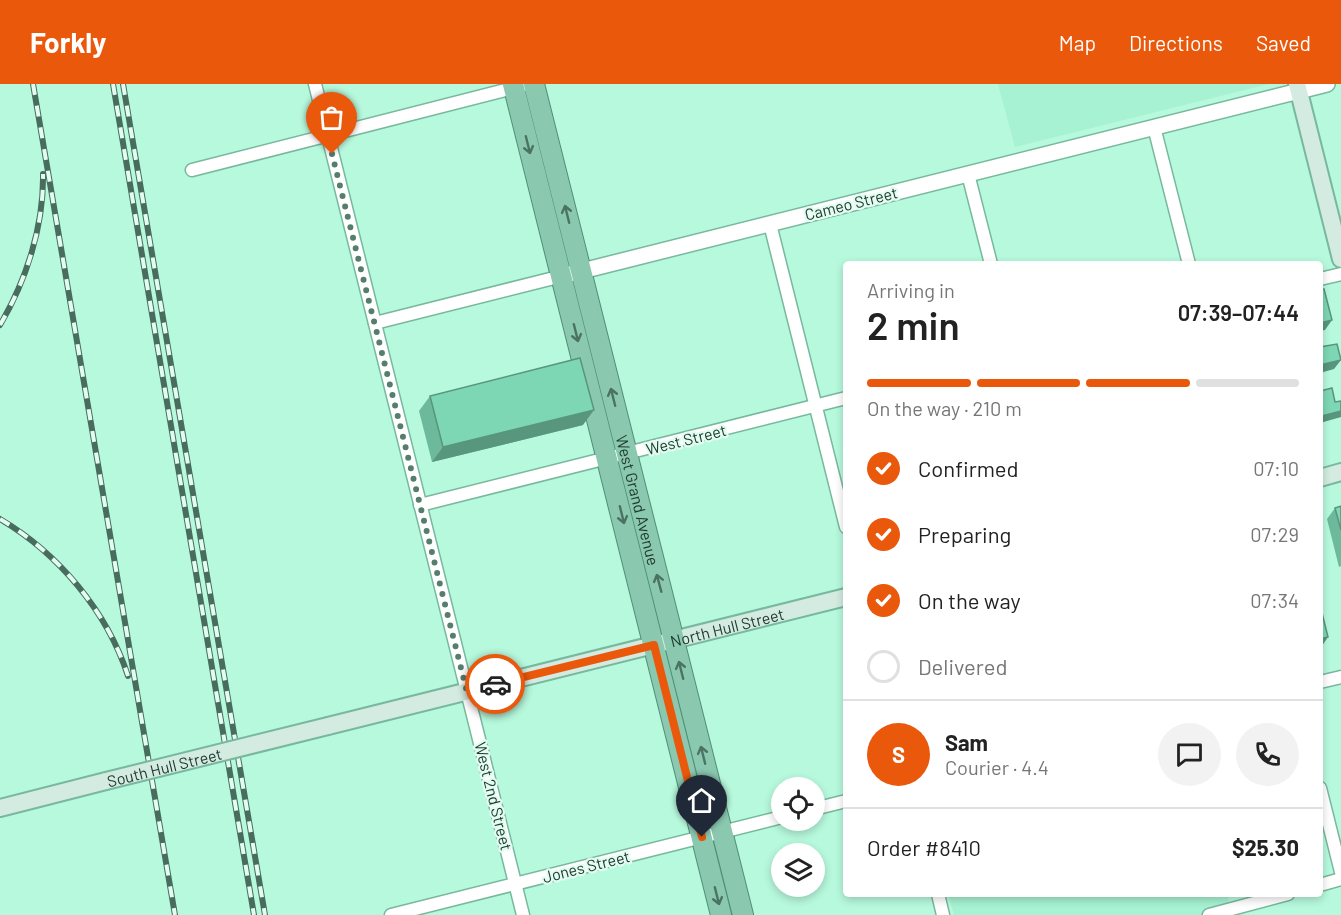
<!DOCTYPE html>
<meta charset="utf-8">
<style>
body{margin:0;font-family:Barlow,sans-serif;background:#f2f2f2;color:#222;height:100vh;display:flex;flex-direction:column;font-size:22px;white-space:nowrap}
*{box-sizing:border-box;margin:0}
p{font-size:20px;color:#767676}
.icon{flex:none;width:33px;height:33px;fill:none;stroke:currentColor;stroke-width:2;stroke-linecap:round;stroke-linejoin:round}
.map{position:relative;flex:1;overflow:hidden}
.details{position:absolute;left:843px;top:177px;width:480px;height:636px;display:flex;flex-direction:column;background:#fff;border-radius:6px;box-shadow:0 3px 9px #0003}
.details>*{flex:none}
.controls{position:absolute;left:771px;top:693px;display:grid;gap:12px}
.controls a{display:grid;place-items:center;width:54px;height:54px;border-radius:50%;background:#fff;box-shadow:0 3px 9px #0003;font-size:30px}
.pin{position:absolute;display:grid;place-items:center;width:51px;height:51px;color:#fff;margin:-62px -26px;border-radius:50% 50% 50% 0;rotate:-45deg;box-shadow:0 0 6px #0007}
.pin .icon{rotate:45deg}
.courier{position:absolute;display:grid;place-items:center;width:60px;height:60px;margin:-30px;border:4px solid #ea580c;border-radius:50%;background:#fff;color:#222;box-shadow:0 2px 8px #0007}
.head em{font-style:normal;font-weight:600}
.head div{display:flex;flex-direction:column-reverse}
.head{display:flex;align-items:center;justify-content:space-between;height:102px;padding:0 24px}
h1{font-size:39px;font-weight:600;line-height:45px}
.bar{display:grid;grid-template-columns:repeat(4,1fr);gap:9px 6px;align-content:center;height:72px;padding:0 24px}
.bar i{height:8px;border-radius:4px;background:#e0e0e0}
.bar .on{background:#ea580c}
.bar p{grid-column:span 4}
.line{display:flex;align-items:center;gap:15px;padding:0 24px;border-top:2px solid #e0e0e0}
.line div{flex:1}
.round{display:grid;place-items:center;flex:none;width:63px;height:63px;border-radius:32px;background:#f2f2f2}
ol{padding:0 24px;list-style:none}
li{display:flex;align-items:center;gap:18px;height:66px}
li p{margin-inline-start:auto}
li .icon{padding:6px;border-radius:50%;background:#ea580c;color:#fff;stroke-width:4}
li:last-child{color:#767676}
li i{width:33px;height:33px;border:3px solid #e0e0e0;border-radius:50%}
header{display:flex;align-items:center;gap:36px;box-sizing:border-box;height:84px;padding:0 30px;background:#ea580c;color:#fff}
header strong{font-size:28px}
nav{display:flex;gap:33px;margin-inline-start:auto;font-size:21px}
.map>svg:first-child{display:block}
.built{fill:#a6f2d2}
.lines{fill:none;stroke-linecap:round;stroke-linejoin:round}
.minor-casing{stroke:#78b89e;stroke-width:15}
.tertiary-casing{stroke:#78b89e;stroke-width:18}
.secondary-casing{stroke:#78b89e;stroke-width:20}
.trunk-casing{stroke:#528e77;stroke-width:22}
.minor{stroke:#fff;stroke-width:12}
.tertiary{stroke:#fff;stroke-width:15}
.secondary{stroke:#d3ebe1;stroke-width:16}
.trunk{stroke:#8ac8b0;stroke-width:20}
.rail-casing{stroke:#486d5e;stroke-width:6}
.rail{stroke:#e3fcf1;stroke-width:4;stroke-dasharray:11;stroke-linecap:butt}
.secondary-bridge-casing{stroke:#78b89e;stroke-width:20;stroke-linecap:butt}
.secondary-bridge{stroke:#d3ebe1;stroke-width:16}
.wall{fill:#6cb99b}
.shaded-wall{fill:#58967e}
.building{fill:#7ed7b4;stroke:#58967e;stroke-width:1.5}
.oneway{stroke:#4a7364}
.done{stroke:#557e6d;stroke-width:6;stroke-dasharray:0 10.8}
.route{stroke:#ea580c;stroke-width:8}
.labels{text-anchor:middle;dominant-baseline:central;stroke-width:4.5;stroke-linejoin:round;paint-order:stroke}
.street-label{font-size:16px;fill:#203b31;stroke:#e3fcf1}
</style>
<header>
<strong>Forkly</strong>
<nav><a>Map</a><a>Directions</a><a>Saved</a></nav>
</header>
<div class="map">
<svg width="1341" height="831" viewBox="0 0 1341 831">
<rect width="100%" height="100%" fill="#b7f9dd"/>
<!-- built -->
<g class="built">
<polygon points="998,0 1269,0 1015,63"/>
<polygon points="948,810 1227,810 1232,831 954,831"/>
</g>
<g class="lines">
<!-- minor casing -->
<g class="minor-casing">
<g id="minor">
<polyline points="315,0 523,831"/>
<polyline points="1154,43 1189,180"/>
<polyline points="192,86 529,0"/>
<polyline points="968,90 991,180"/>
<polyline points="770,140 846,443"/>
<polyline points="1320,195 1341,190"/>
<polyline points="375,239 562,192"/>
<polyline points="420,421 846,314"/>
<polyline points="1320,598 1341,593"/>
<polyline points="1320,704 1341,788"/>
<polyline points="814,725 846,717"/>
<polyline points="1320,801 1341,795"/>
<polyline points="938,810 943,831"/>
<polyline points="391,831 782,733"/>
<polyline points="1209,831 1288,810"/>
</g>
</g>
<!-- tertiary casing -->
<g class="tertiary-casing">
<polyline id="tertiary" points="570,190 1327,0"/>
</g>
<!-- secondary casing -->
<g class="secondary-casing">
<g id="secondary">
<polyline points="1297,0 1341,175"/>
<polyline points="1320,394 1341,388"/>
<path id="s1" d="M328,642L846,513"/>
<polyline points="0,724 106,697"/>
</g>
</g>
<!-- trunk casing -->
<g class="trunk-casing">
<g id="trunk">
<polyline points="513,0 721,831"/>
<path id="s2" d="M534,0L743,831"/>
</g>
</g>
<!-- minor -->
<use href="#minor" class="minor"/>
<!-- tertiary -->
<use href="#tertiary" class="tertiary"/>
<!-- secondary -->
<use href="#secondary" class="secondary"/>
<!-- trunk -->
<use href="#trunk" class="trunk"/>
<!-- rail casing -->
<g class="rail-casing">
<g id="rail">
<polyline points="33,0 175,831"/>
<polyline points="113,0 254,831"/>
<polyline points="123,0 265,831"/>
<path d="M0,241C26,197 44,142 43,90"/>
<path d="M0,435C58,469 107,527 128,592"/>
</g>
</g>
<!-- rail -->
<use href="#rail" class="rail"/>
<!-- secondary-bridge casing -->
<g class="secondary-bridge-casing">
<g id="secondary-bridge">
<path id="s3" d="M106,697L328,642"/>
</g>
</g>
<!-- secondary-bridge -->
<use href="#secondary-bridge" class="secondary-bridge"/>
</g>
<!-- wall -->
<g class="wall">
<polygon points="430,312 583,341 432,378 419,327"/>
<polygon points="1341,422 1341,482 1339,483 1327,435 1335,424"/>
</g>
<!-- shaded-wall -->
<g class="shaded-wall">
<polygon points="1332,236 1325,246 1320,247 1320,239"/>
<polygon points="1341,276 1334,285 1320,289 1320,281"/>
<polygon points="594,326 583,341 432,378 443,363"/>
<polygon points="1341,327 1341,333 1320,339 1320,335 1322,332"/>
<polygon points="1328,553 1320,565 1320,555"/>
</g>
<!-- building -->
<g class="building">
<polygon points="1324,205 1332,236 1320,239 1320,206"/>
<polygon points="1337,260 1341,276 1320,281 1320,263"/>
<polygon points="580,274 594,326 443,363 430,312"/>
<polygon points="1332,304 1335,318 1341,317 1341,327 1322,332 1320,323 1320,307"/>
<polygon points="1341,422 1341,446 1335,424"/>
<polygon points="1320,521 1328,553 1320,555"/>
</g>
<!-- one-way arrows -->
<defs><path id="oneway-shaft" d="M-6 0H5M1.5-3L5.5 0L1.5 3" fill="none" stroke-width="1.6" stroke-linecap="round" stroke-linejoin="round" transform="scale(1.5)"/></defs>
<g class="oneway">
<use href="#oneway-shaft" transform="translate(528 61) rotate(76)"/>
<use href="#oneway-shaft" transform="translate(567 130) rotate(-104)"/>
<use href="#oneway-shaft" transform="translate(576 249) rotate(76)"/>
<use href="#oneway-shaft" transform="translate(613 313) rotate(-104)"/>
<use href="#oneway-shaft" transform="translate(622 431) rotate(76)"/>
<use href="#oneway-shaft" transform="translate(659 499) rotate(-105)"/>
<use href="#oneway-shaft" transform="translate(681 586) rotate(-104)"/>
<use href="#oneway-shaft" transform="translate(703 671) rotate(-104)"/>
<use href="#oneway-shaft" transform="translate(717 812) rotate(76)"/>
</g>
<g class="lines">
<!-- done -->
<polyline class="done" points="332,70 467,608 495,600"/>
<!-- route -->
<polyline class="route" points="495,600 654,561 702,753"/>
</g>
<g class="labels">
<!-- street labels -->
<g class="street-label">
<text transform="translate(851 119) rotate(-14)">Cameo Street</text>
<text transform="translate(686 355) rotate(-14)">West Street</text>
<text stroke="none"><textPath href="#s2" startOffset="429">West Grand Avenue</textPath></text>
<text stroke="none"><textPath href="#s1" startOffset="411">North Hull Street</textPath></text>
<text stroke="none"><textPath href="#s3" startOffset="60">South Hull Street</textPath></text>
<text transform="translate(494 712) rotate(76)">West 2nd Street</text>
<text transform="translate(586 782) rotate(-14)">Jones Street</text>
</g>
</g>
</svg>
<div class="controls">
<a><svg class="icon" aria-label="locate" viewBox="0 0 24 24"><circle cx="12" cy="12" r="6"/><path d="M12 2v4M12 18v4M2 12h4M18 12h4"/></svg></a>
<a><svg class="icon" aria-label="layers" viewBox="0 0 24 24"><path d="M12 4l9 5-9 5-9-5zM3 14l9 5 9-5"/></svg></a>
</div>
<div class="pin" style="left:332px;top:70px;background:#ea580c"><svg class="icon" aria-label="bag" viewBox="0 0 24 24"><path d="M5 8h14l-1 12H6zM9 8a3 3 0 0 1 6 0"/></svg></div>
<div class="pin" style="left:702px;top:753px;background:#1f2937"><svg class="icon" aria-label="home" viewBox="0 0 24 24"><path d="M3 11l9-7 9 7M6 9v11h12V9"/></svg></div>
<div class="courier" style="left:495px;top:600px"><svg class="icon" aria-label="car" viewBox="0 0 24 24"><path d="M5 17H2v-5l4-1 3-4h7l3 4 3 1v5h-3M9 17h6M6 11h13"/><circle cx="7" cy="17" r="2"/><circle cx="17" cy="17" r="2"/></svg></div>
<section class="details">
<div class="head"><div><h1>2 min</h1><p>Arriving in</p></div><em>07:39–07:44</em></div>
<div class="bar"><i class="on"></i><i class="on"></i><i class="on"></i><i></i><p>On the way · 210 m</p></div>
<ol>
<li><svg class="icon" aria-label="check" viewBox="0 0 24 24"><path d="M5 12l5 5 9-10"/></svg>Confirmed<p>07:10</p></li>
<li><svg class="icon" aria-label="check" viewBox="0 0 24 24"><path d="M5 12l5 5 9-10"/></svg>Preparing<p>07:29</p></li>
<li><svg class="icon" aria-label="check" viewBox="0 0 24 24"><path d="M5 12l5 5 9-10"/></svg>On the way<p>07:34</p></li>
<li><i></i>Delivered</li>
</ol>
<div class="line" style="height:108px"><b class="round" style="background:#ea580c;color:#fff">S</b><div><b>Sam</b><p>Courier · 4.4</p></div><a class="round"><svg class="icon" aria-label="chat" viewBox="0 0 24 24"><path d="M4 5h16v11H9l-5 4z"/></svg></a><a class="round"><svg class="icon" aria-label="phone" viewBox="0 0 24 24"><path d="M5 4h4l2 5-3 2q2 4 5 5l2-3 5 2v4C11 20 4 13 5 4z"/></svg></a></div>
<div class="line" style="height:78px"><div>Order #8410</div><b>$25.30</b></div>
</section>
</div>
